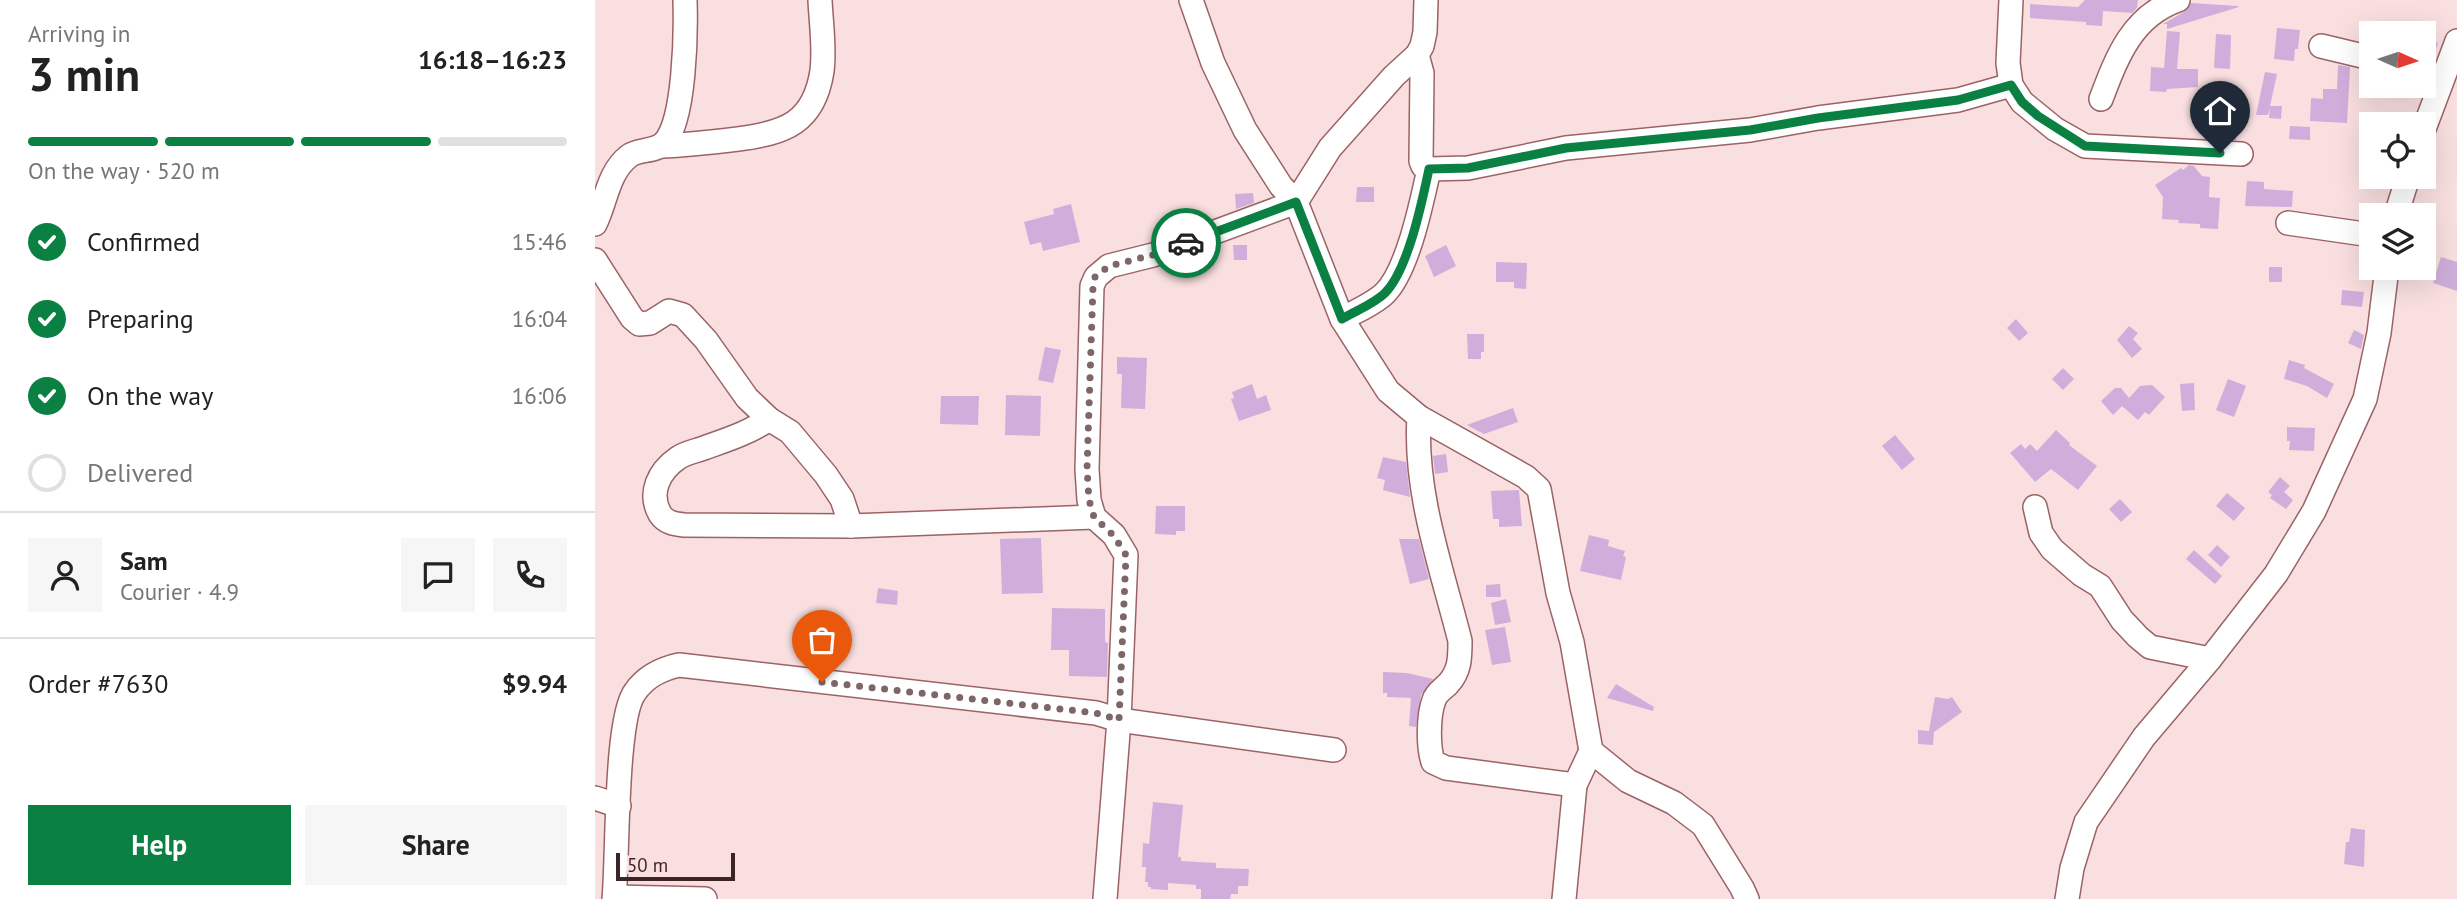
<!DOCTYPE html>
<meta charset="utf-8">
<style>
body{margin:0;font-family:"PT Sans",sans-serif;background:#f6f6f6;color:#222;height:100vh;display:flex;flex-direction:column;font-size:26px;white-space:nowrap}
*{box-sizing:border-box;margin:0}
p{font-size:23px;color:#767676}
.icon{flex:none;width:38px;height:38px;fill:none;stroke:currentColor;stroke-width:2;stroke-linecap:round;stroke-linejoin:round}
.map{position:relative;flex:1;overflow:hidden}
.details{display:flex;flex-direction:column;background:#fff;width:595px}
.details>*{flex:none}
.needle{width:46px;rotate:93deg}
.tools{position:absolute;left:1764px;top:21px;display:grid;gap:14px}
.tools a{display:grid;place-items:center;width:77px;height:77px;border-radius:0px;background:#fff;box-shadow:0 7px 28px #0002;font-size:35px}
.scale{position:absolute;left:21px;bottom:18px;width:119px;box-sizing:border-box;padding-left:7px;border:4px solid #3c2425;border-top:0;font-size:19px;line-height:24px;white-space:nowrap;color:#3c2425;-webkit-text-stroke:5px #f9dfdf;paint-order:stroke}
.pin{position:absolute;display:grid;place-items:center;width:60px;height:60px;color:#fff;margin:-72px -30px;border-radius:50% 50% 50% 0;rotate:-45deg;box-shadow:0 0 7px #0007}
.pin .icon{rotate:45deg}
.courier{position:absolute;display:grid;place-items:center;width:70px;height:70px;margin:-35px;border:5px solid #0b8043;border-radius:50%;background:#fff;color:#222;box-shadow:0 2px 9px #0007}
.overview em{font-style:normal;font-weight:700}
.overview div{display:flex;flex-direction:column-reverse}
.overview{display:flex;align-items:center;justify-content:space-between;height:119px;padding:0 28px}
h1{font-size:46px;font-weight:700;line-height:52px}
.bar{display:grid;grid-template-columns:repeat(4,1fr);gap:10px 7px;align-content:center;height:84px;padding:0 28px}
.bar i{height:9px;border-radius:5px;background:#e0e0e0}
.bar .on{background:#0b8043}
.bar p{grid-column:span 4}
.line{display:flex;align-items:center;gap:18px;padding:0 28px;border-top:2px solid #e0e0e0}
.line div{flex:1}
.round{display:grid;place-items:center;flex:none;width:74px;height:74px;border-radius:0px;background:#f6f6f6}
ol{padding:0 28px;list-style:none}
li{display:flex;align-items:center;gap:21px;height:77px}
li p{margin-inline-start:auto}
li .icon{padding:7px;border-radius:50%;background:#0b8043;color:#fff;stroke-width:4}
li:last-child{color:#767676}
li i{width:38px;height:38px;border:4px solid #e0e0e0;border-radius:50%}
.primary-button{display:flex;gap:14px;margin-top:auto;padding:14px 28px}
.primary-button a{flex:1;height:80px;border-radius:0px;background:#0b8043;color:#fff;font-size:28px;font-weight:700;line-height:80px;text-align:center}
.primary-button a+a{background:#f6f6f6;color:#222}
main{display:flex;flex:1;min-height:0}
.map>svg:first-child{display:block}
.building{fill:#d0aedb}
.lines{fill:none;stroke-linecap:round;stroke-linejoin:round}
.minor-casing{stroke:#9b6365;stroke-width:26}
.minor{stroke:#fff;stroke-width:23}
.done{stroke:#7e6566;stroke-width:7;stroke-dasharray:0 12.6}
.route{stroke:#0b8043;stroke-width:9}
</style>
<main>
<section class="details">
<div class="overview"><div><h1>3 min</h1><p>Arriving in</p></div><em>16:18–16:23</em></div>
<div class="bar"><i class="on"></i><i class="on"></i><i class="on"></i><i></i><p>On the way · 520 m</p></div>
<ol>
<li><svg class="icon" aria-label="check" viewBox="0 0 24 24"><path d="M5 12l5 5 9-10"/></svg>Confirmed<p>15:46</p></li>
<li><svg class="icon" aria-label="check" viewBox="0 0 24 24"><path d="M5 12l5 5 9-10"/></svg>Preparing<p>16:04</p></li>
<li><svg class="icon" aria-label="check" viewBox="0 0 24 24"><path d="M5 12l5 5 9-10"/></svg>On the way<p>16:06</p></li>
<li><i></i>Delivered</li>
</ol>
<div class="line" style="height:126px"><a class="round"><svg class="icon" aria-label="person" viewBox="0 0 24 24"><circle cx="12" cy="8" r="4"/><path d="M4 21q1-7 8-7t8 7"/></svg></a><div><b>Sam</b><p>Courier · 4.9</p></div><a class="round"><svg class="icon" aria-label="chat" viewBox="0 0 24 24"><path d="M4 5h16v11H9l-5 4z"/></svg></a><a class="round"><svg class="icon" aria-label="phone" viewBox="0 0 24 24"><path d="M5 4h4l2 5-3 2q2 4 5 5l2-3 5 2v4C11 20 4 13 5 4z"/></svg></a></div>
<div class="line" style="height:91px"><div>Order #7630</div><b>$9.94</b></div>
<div class="primary-button"><a>Help</a><a>Share</a></div>
</section>
<div class="map">
<svg width="1862" height="899" viewBox="0 0 1862 899">
<rect width="100%" height="100%" fill="#f9dfdf"/>
<!-- building -->
<g class="building">
<polygon points="1490,0 1543,0 1542,8 1537,13 1508,11 1507,26 1491,25 1491,22 1435,18 1435,4 1483,7"/>
<polygon points="1596,3 1643,6 1644,7 1572,29 1572,24 1568,24 1589,12"/>
<polygon points="1682,28 1705,30 1703,49 1700,49 1699,61 1679,59"/>
<polygon points="1572,31 1585,32 1582,69 1603,69 1603,87 1572,89 1571,92 1555,91 1556,67 1569,68"/>
<polygon points="1621,34 1636,35 1635,69 1619,68"/>
<polygon points="1829,39 1843,43 1831,78 1829,78"/>
<polygon points="1743,65 1755,67 1752,123 1715,121 1716,98 1728,99 1728,89 1742,89"/>
<polygon points="1670,72 1682,74 1675,106 1687,106 1686,119 1674,118 1675,108 1673,115 1661,115"/>
<polygon points="1695,126 1715,127 1715,140 1694,139"/>
<polygon points="1627,128 1641,129 1641,140 1626,139"/>
<polygon points="1594,165 1599,166 1607,176 1615,177 1614,197 1625,198 1623,229 1605,228 1605,224 1583,223 1584,220 1567,219 1568,197 1560,185 1586,168 1588,170"/>
<polygon points="1652,181 1669,182 1669,189 1698,191 1697,207 1650,206"/>
<polygon points="762,187 779,187 779,202 761,202"/>
<polygon points="658,193 659,203 641,209 640,194"/>
<polygon points="476,204 485,242 448,251 446,242 435,245 429,222 459,214 458,209"/>
<polygon points="596,216 600,225 581,232 578,224"/>
<polygon points="638,245 652,245 652,260 639,260"/>
<polygon points="851,245 861,266 839,277 830,256"/>
<polygon points="1846,257 1862,262 1862,291 1838,283"/>
<polygon points="901,262 932,263 931,289 919,288 919,282 901,282"/>
<rect x="1674" y="267" width="13" height="15"/>
<polygon points="1747,290 1769,292 1767,307 1746,305"/>
<polygon points="1421,319 1433,333 1424,341 1412,328"/>
<polygon points="1534,326 1543,333 1538,339 1547,349 1537,358 1522,340"/>
<polygon points="1759,330 1769,335 1766,349 1753,343"/>
<polygon points="872,334 889,334 889,352 886,352 886,359 873,359"/>
<polygon points="450,347 466,350 458,383 443,380"/>
<polygon points="522,357 552,358 550,409 526,408 527,374 522,374"/>
<polygon points="1694,360 1710,365 1709,368 1739,384 1732,398 1712,386 1689,379"/>
<polygon points="1468,368 1479,379 1468,390 1457,379"/>
<polygon points="1633,379 1651,386 1639,417 1621,410"/>
<polygon points="1599,383 1600,410 1587,411 1585,384"/>
<polygon points="657,384 662,399 671,395 676,410 644,421 636,399 639,398 637,392"/>
<polygon points="1557,385 1570,397 1554,415 1550,412 1543,420 1527,406 1518,415 1506,401 1520,388 1526,388 1534,398 1545,386"/>
<polygon points="411,395 446,396 445,436 410,435"/>
<polygon points="346,396 384,396 383,425 345,424"/>
<polygon points="918,408 923,422 889,434 872,425"/>
<polygon points="1692,427 1720,428 1719,451 1694,450 1695,441 1692,441"/>
<polygon points="1461,430 1475,443 1474,445 1502,466 1483,490 1456,469 1440,482 1415,453 1426,444 1430,449 1435,444 1442,451"/>
<polygon points="1300,435 1320,459 1307,470 1287,446"/>
<polygon points="851,454 853,472 840,474 838,456"/>
<polygon points="788,457 811,462 815,497 788,490 790,480 782,478"/>
<polygon points="1685,477 1695,486 1689,492 1698,500 1691,509 1675,498 1677,495 1673,492"/>
<polygon points="924,490 927,526 904,527 904,519 898,519 896,491"/>
<polygon points="1632,493 1650,508 1639,521 1621,506"/>
<polygon points="1525,499 1537,512 1526,522 1514,509"/>
<polygon points="561,506 590,506 590,531 581,531 581,535 560,534"/>
<polygon points="994,535 1014,540 1013,546 1030,551 1028,556 1031,557 1026,580 985,571"/>
<polygon points="446,538 448,593 407,594 405,539"/>
<polygon points="804,539 824,539 834,579 815,584"/>
<polygon points="1622,545 1635,557 1626,567 1613,555"/>
<polygon points="1599,550 1627,576 1620,584 1591,559"/>
<polygon points="905,584 906,597 891,597 891,585"/>
<polygon points="283,588 303,591 302,605 281,603"/>
<polygon points="911,599 916,622 900,625 896,603"/>
<polygon points="457,608 510,609 510,642 513,643 512,677 474,676 474,650 456,650"/>
<polygon points="910,627 916,662 897,665 890,630"/>
<polygon points="788,672 812,673 838,679 826,695 821,727 814,726 816,698 792,697 792,693 788,693"/>
<polygon points="1021,684 1059,707 1058,711 1012,698"/>
<polygon points="1340,697 1353,699 1357,697 1367,712 1339,732 1338,745 1323,744 1323,730 1334,731"/>
<polygon points="558,802 588,805 583,857 586,857 586,861 621,863 621,868 654,869 653,886 643,886 643,894 636,894 635,899 606,899 606,889 601,889 601,885 573,883 573,890 556,889 556,887 553,887 553,882 550,882 551,867 547,867 548,843 554,844"/>
<polygon points="1756,828 1770,830 1769,867 1749,864 1751,842 1754,842"/>
</g>
<g class="lines">
<!-- minor casing -->
<g class="minor-casing">
<g id="minor">
<polyline points="596,0 618,63 650,130 686,186 701,202 747,319 793,391 824,417 931,477 944,489 963,593 977,642 996,751 1033,781 1079,803 1108,825 1147,888 1152,899"/>
<polyline points="1416,0 1413,63 1416,85 1427,102 1460,129 1490,146 1646,154"/>
<polyline points="1726,46 1776,58"/>
<polyline points="822,55 827,73 826,161 828,166 834,169 873,168 971,148 1155,130 1223,118 1363,100 1416,85"/>
<path d="M1506,99C1522,57 1537,16 1583,0"/>
<polyline points="1829,129 1862,41"/>
<path d="M67,146C93,145 118,142 143,139C190,133 219,123 227,71C230,48 226,23 225,0"/>
<polyline points="1801,215 1813,177"/>
<polyline points="1693,223 1776,235"/>
<path d="M0,224C11,202 13,172 34,156C43,149 60,152 69,143C90,121 91,32 90,0"/>
<polyline points="0,260 37,318 44,324 55,323 74,311 88,315 111,340 152,398 174,419 195,432 231,475 247,499 256,526"/>
<path d="M747,319C761,311 779,304 790,293C813,270 827,201 834,169"/>
<path d="M824,417C819,493 847,569 865,641C865,658 865,671 853,684C848,689 841,693 839,700C833,716 833,747 838,762L851,768L980,785"/>
<path d="M174,419C154,433 131,440 109,448C101,451 90,453 83,458C64,471 53,493 65,514C71,523 80,524 89,525L256,526L499,517"/>
<polyline points="1440,507 1446,533 1457,549 1487,575 1505,586 1527,620 1543,637 1555,647 1615,659"/>
<polyline points="0,798 24,806"/>
<polyline points="20,897 110,899"/>
<path d="M19,899C23,859 20,718 40,692C51,676 66,669 84,665L501,713L524,720L739,750"/>
<polyline points="510,899 524,720 531,555 519,535 499,517 494,500 492,469 497,286 501,277 514,266 558,255 701,202 735,148 799,76 822,55 827,46 830,32 831,0"/>
<polyline points="969,899 980,785 996,751"/>
<polyline points="1472,899 1477,868 1491,822 1549,737 1615,659 1681,574 1719,511 1770,399 1784,333 1792,268"/>
</g>
</g>
<!-- minor -->
<use href="#minor" class="minor"/>
</g>
<g class="lines">
<!-- done -->
<polyline class="done" points="227,682 501,713 524,720 531,555 519,536 499,517 494,500 492,469 498,286 500,277 514,266 558,255 591,243"/>
<!-- route -->
<path class="route" d="M591,243L701,202L747,319C760,311 779,304 790,293C813,270 827,202 834,169L873,168L971,148L1155,130L1223,118L1363,100L1416,85L1427,102L1443,116L1490,146L1625,153"/>
</g>
</svg>
<div class="tools">
<a><svg class="needle" viewBox="-14 -14 28 28"><path d="M0-13l5 13h-10z" fill="#e53935"/><path d="M0 13l5-13h-10z" fill="#767676"/></svg></a>
<a><svg class="icon" aria-label="locate" viewBox="0 0 24 24"><circle cx="12" cy="12" r="6"/><path d="M12 2v4M12 18v4M2 12h4M18 12h4"/></svg></a>
<a><svg class="icon" aria-label="layers" viewBox="0 0 24 24"><path d="M12 4l9 5-9 5-9-5zM3 14l9 5 9-5"/></svg></a>
</div>
<div class="scale">50 m</div>
<div class="pin" style="left:227px;top:682px;background:#ea580c"><svg class="icon" aria-label="bag" viewBox="0 0 24 24"><path d="M5 8h14l-1 12H6zM9 8a3 3 0 0 1 6 0"/></svg></div>
<div class="pin" style="left:1625px;top:153px;background:#1f2937"><svg class="icon" aria-label="home" viewBox="0 0 24 24"><path d="M3 11l9-7 9 7M6 9v11h12V9"/></svg></div>
<div class="courier" style="left:591px;top:243px"><svg class="icon" aria-label="car" viewBox="0 0 24 24"><path d="M5 17H2v-5l4-1 3-4h7l3 4 3 1v5h-3M9 17h6M6 11h13"/><circle cx="7" cy="17" r="2"/><circle cx="17" cy="17" r="2"/></svg></div>
</div>
</main>
